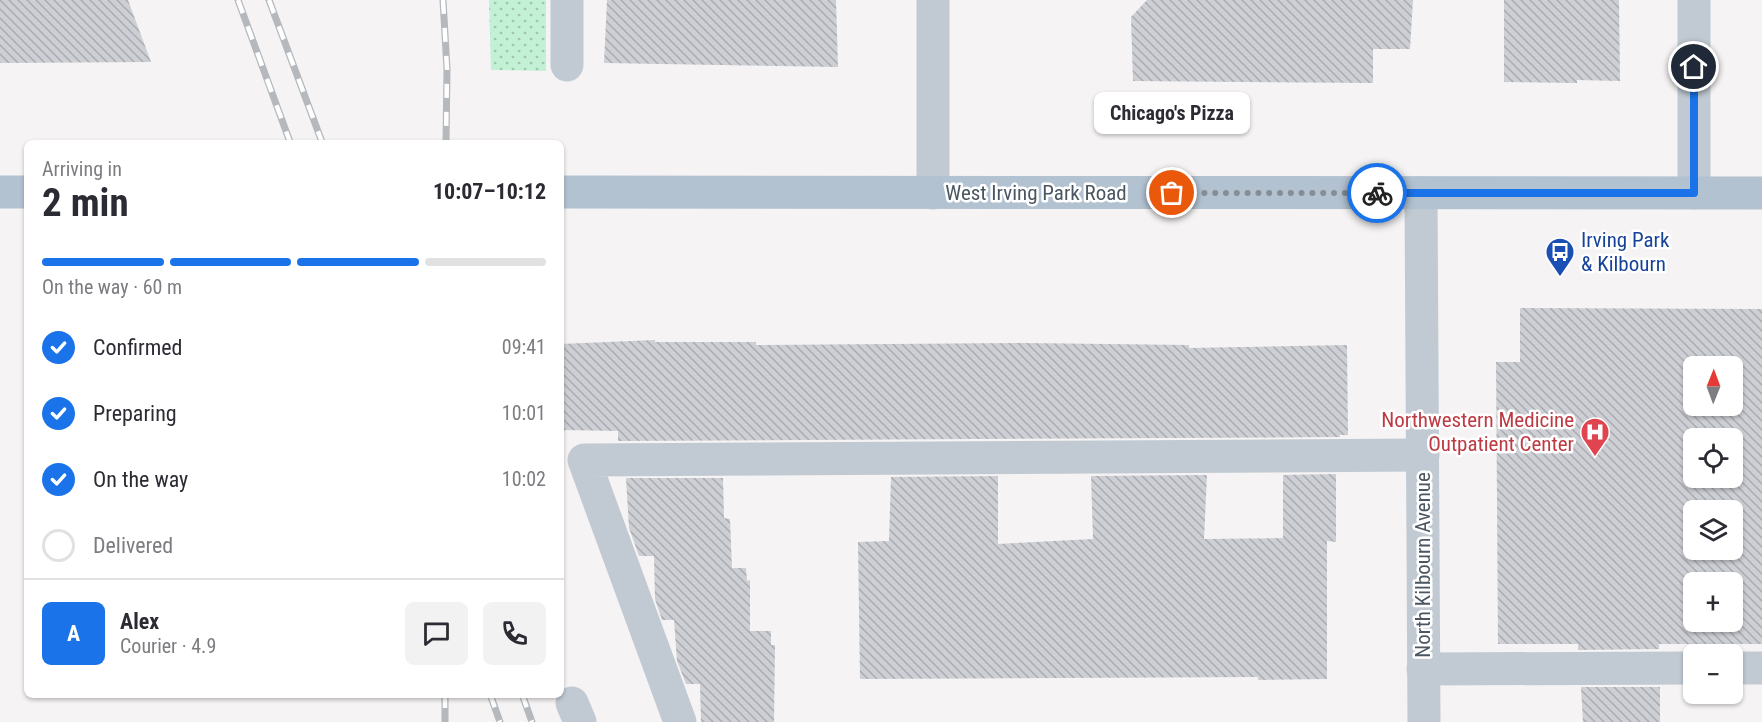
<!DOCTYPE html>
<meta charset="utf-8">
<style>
body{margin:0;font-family:"Roboto Condensed",sans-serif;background:#f2f2f3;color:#2b2b33;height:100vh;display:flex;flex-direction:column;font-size:22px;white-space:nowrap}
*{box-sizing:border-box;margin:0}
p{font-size:20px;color:#7c7c81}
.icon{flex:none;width:33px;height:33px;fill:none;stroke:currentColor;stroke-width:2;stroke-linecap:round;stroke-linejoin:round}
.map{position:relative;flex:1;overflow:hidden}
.panel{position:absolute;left:24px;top:140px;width:540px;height:558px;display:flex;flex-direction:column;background:#fff;border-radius:9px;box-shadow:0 2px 4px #0004}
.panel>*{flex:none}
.needle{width:39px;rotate:1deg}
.tools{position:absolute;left:1683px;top:356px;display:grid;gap:12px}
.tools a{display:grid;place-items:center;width:60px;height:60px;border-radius:9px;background:#fff;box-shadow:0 2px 4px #0004;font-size:30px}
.pin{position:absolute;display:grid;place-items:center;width:51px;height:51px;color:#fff;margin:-26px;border:3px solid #fff;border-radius:50%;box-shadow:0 2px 6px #0007}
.courier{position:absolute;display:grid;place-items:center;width:60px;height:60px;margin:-30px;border:4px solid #1a73e8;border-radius:50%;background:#fff;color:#222;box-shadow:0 2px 8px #0007}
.bubble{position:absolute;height:42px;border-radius:9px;background:#fff;box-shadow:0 2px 4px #0004;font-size:20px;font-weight:700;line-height:42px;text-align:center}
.overview em{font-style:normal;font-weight:700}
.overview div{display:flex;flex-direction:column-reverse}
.overview{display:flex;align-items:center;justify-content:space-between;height:102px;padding:0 18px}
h1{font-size:39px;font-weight:700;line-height:45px}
.bar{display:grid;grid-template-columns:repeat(4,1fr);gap:9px 6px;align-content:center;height:72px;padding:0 18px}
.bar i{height:8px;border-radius:4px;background:#e1e1e2}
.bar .selected{background:#1a73e8}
.bar p{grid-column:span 4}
.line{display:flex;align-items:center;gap:15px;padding:0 18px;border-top:2px solid #e1e1e2}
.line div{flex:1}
.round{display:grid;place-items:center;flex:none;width:63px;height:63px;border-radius:9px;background:#f2f2f3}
ol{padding:0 18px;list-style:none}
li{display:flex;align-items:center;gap:18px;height:66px}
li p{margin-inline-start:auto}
li .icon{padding:6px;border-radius:50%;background:#1a73e8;color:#fff;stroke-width:4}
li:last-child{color:#7c7c81}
li i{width:33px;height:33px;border:3px solid #e1e1e2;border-radius:50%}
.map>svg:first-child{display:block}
.green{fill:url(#green-dots)}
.building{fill:url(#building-back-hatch);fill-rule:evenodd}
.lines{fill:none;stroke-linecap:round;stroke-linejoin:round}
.minor{stroke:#c1cad2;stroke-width:33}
.major{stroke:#b3c2d1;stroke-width:33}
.rail-casing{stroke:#b5b8bd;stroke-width:7}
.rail{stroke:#fff;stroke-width:4.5;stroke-dasharray:14;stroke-linecap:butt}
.done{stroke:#868d94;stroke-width:6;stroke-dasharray:0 10.8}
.route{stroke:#1a73e8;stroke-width:8}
.labels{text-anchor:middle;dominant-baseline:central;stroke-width:5;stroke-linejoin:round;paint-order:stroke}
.street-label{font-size:21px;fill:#4a5661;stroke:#fff}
.transit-label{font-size:21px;fill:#164399;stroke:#fff;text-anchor:start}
.health-label{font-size:21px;fill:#be3a42;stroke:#fff;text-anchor:end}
</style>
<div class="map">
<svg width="1762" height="722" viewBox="0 0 1762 722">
<defs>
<pattern id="green-dots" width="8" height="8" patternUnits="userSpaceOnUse" patternTransform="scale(1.5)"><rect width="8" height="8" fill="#c3f1d5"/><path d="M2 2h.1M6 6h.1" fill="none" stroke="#a0c6b0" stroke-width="1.8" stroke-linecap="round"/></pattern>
<pattern id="building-back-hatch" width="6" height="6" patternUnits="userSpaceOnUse" patternTransform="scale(1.5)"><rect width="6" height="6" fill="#cdcfd5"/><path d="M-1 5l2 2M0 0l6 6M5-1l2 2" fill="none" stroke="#a8abb0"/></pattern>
</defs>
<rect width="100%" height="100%" fill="#f5f3f3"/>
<!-- green -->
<polygon class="green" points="489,0 546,0 546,71 491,70"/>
<!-- building -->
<g class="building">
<polygon points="0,0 128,0 151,62 0,63"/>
<polygon points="607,0 836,0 838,67 604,63"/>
<polygon points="1147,0 1413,0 1410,49 1373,49 1373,83 1133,81 1131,17"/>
<polygon points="1504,0 1619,0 1620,81 1577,80 1577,83 1504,82"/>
<path d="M1520,308L1762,309V644H1659V649L1578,650V644H1498L1496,362H1520ZM1694,366H1732V405H1694ZM1694,438H1732V477H1694ZM1694,510H1732V549H1694ZM1694,582H1732V621H1694Z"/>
<polygon points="655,340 655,342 756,342 756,345 1023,343 1189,345 1189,348 1347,345 1348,435 1340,435 1340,437 618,441 618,431 561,430 561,344"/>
<polygon points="1336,474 1336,542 1327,541 1327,679 1258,680 1258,677 860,679 858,542 889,541 891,477 998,476 998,544 1093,539 1091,476 1207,475 1204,539 1283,538 1283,475"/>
<polygon points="626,478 723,478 724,518 730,519 732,568 746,568 747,581 750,580 750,631 771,631 771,645 775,645 774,722 701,722 700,684 686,684 677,661 674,620 662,620 655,599 654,556 639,556 629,528"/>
<polygon points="1581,687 1660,687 1660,722 1583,722"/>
</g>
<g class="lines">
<!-- minor -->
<g class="minor">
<polyline points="567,0 567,65"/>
<polyline points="933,0 933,193"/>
<polyline points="1694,0 1694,193"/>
<polyline points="1421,193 1424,722"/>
<polyline points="1732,668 1762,668"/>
<polyline points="1423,669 1694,668"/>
<polyline points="572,703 580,722"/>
<polyline points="680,722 584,460 1423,455"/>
</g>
<!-- major -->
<g class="major">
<polyline points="0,192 27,192"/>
<polyline points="561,192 1762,193"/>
</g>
<!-- rail casing -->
<g class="rail-casing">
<g id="rail">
<polyline points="238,0 290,142"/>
<polyline points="269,0 322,142"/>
<polyline points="443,0 447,69 446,142"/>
<polyline points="445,694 445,722"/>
<polyline points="490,694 500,722"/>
<polyline points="522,694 532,722"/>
</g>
</g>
<!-- rail -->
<use href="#rail" class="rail"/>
</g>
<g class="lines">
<!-- done -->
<polyline class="done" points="1172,193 1377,193"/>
<!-- route -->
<polyline class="route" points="1377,193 1694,193 1694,67"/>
</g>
<!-- icons -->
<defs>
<g id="bus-pin" transform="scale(1.5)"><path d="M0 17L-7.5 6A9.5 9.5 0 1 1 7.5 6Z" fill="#1a4fb4" stroke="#fff"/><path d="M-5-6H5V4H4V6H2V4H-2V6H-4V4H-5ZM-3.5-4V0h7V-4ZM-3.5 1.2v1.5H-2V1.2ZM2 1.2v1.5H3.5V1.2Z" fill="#fff"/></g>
<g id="hospital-pin" transform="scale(1.5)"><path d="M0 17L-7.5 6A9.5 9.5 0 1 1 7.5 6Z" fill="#e0444e" stroke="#fff"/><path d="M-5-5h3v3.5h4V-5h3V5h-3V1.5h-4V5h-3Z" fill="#fff"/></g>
</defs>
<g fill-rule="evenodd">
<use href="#bus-pin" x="1560" y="252"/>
<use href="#hospital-pin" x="1595" y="432"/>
</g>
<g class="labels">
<!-- street labels -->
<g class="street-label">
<text x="1036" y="193">West Irving Park Road</text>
<text transform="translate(1423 565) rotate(-90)">North Kilbourn Avenue</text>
</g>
<!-- transit labels -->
<g class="transit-label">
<text x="1581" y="240">Irving Park<tspan x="1581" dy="24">&amp; Kilbourn</tspan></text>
</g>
<!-- health labels -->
<g class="health-label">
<text x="1574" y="420">Northwestern Medicine<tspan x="1574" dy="24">Outpatient Center</tspan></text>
</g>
</g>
</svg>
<div class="tools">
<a><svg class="needle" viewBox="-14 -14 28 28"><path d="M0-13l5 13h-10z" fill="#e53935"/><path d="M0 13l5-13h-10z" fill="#7c7c81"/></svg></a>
<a><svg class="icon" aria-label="locate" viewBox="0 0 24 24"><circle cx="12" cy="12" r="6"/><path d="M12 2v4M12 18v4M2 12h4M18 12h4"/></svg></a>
<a><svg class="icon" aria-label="layers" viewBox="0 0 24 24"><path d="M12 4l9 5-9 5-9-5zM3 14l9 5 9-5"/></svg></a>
<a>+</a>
<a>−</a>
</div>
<div class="pin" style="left:1172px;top:193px;background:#ea580c"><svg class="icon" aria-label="bag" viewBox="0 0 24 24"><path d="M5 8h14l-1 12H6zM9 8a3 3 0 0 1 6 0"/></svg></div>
<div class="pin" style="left:1694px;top:67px;background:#1f2937"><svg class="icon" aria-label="home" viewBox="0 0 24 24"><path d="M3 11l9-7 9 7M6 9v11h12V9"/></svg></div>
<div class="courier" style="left:1377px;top:193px"><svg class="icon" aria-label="bike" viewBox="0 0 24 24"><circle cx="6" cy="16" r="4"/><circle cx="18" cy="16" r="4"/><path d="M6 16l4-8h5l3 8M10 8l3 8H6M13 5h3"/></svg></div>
<div class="bubble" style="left:1094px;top:92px;width:156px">Chicago's Pizza</div>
<section class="panel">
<div class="overview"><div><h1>2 min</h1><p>Arriving in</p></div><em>10:07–10:12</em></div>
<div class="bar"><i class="selected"></i><i class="selected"></i><i class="selected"></i><i></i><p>On the way · 60 m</p></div>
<ol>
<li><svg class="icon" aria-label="check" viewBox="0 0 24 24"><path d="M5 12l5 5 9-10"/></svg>Confirmed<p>09:41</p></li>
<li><svg class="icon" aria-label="check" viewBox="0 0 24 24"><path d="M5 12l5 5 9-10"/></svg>Preparing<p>10:01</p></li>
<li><svg class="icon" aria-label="check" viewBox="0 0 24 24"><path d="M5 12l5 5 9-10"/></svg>On the way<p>10:02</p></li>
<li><i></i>Delivered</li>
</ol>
<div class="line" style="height:108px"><b class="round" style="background:#1a73e8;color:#fff">A</b><div><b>Alex</b><p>Courier · 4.9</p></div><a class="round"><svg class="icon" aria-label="chat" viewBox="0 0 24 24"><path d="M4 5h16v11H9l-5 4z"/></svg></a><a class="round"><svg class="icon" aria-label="phone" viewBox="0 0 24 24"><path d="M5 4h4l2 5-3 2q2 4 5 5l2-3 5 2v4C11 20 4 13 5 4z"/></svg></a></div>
</section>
</div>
